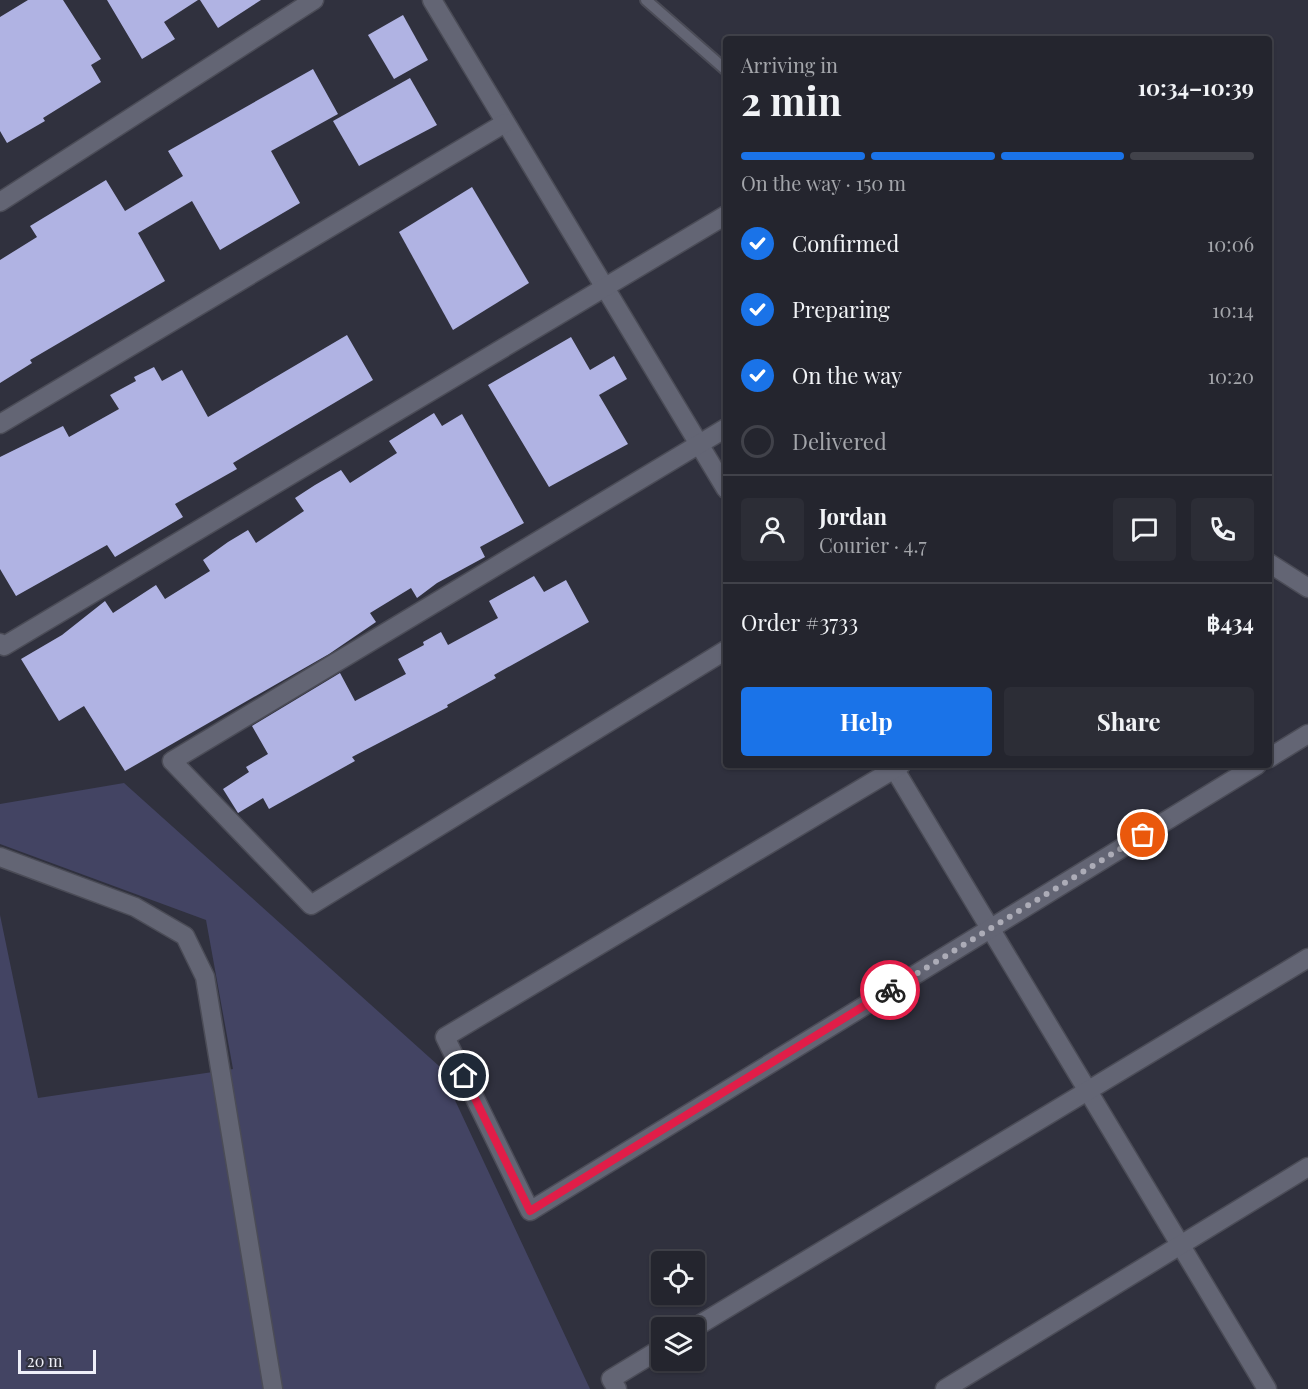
<!DOCTYPE html>
<meta charset="utf-8">
<style>
body{margin:0;font-family:"Playfair Display",serif;background:#2c2d36;color:#f1f3f6;height:100vh;display:flex;flex-direction:column;font-size:22px;white-space:nowrap}
*{box-sizing:border-box;margin:0}
p{font-size:20px;color:#a3a5aa}
.icon{flex:none;width:33px;height:33px;fill:none;stroke:currentColor;stroke-width:2;stroke-linecap:round;stroke-linejoin:round}
.map{position:relative;flex:1;overflow:hidden}
.sheet{position:absolute;left:723px;top:36px;width:549px;height:732px;display:flex;flex-direction:column;background:#24252e;border-radius:6px;box-shadow:0 2px 4px #0004,0 0 0 2px #41424a}
.sheet>*{flex:none}
.buttons{position:absolute;left:651px;top:1251px;display:grid;gap:12px}
.buttons a{display:grid;place-items:center;width:54px;height:54px;border-radius:6px;background:#24252e;box-shadow:0 2px 4px #0004,0 0 0 2px #41424a;font-size:30px}
.scale{position:absolute;left:18px;bottom:15px;width:78px;box-sizing:border-box;padding-left:6px;border:3px solid #eeeff8;border-top:0;font-size:16px;line-height:21px;white-space:nowrap;color:#eeeff8;-webkit-text-stroke:4px #30313e;paint-order:stroke}
.pin{position:absolute;display:grid;place-items:center;width:51px;height:51px;color:#fff;margin:-26px;border:3px solid #fff;border-radius:50%;box-shadow:0 2px 6px #0007}
.courier{position:absolute;display:grid;place-items:center;width:60px;height:60px;margin:-30px;border:4px solid #e11d48;border-radius:50%;background:#fff;color:#222;box-shadow:0 2px 8px #0007}
.overview em{font-style:normal;font-weight:700}
.overview div{display:flex;flex-direction:column-reverse}
.overview{display:flex;align-items:center;justify-content:space-between;height:102px;padding:0 18px}
h1{font-size:39px;font-weight:700;line-height:45px}
.bar{display:grid;grid-template-columns:repeat(4,1fr);gap:9px 6px;align-content:center;height:72px;padding:0 18px}
.bar i{height:8px;border-radius:4px;background:#41424a}
.bar .on{background:#1a73e8}
.bar p{grid-column:span 4}
.line{display:flex;align-items:center;gap:15px;padding:0 18px;border-top:2px solid #41424a}
.line div{flex:1}
.round{display:grid;place-items:center;flex:none;width:63px;height:63px;border-radius:6px;background:#2c2d36}
ol{padding:0 18px;list-style:none}
li{display:flex;align-items:center;gap:18px;height:66px}
li p{margin-inline-start:auto}
li .icon{padding:6px;border-radius:50%;background:#1a73e8;color:#fff;stroke-width:4}
li:last-child{color:#a3a5aa}
li i{width:33px;height:33px;border:3px solid #41424a;border-radius:50%}
.action{display:flex;gap:12px;margin-top:auto;padding:12px 18px}
.action a{flex:1;height:69px;border-radius:6px;background:#1a73e8;color:#fff;font-size:24px;font-weight:700;line-height:69px;text-align:center}
.action a+a{background:#2c2d36;color:#f1f3f6}
.map>svg:first-child{display:block}
.green{fill:#434463}
.building{fill:#b0b3e3}
.lines{fill:none;stroke-linecap:round;stroke-linejoin:round}
.lane-casing{stroke:#4b4c57;stroke-width:14}
.street-casing{stroke:#4b4c57;stroke-width:21}
.lane{stroke:#636574;stroke-width:10}
.street{stroke:#636574;stroke-width:18}
.done{stroke:#acacb7;stroke-width:6;stroke-dasharray:0 10.8}
.route{stroke:#e11d48;stroke-width:8}
</style>
<div class="map">
<svg width="1308" height="1389" viewBox="0 0 1308 1389">
<rect width="100%" height="100%" fill="#30313e"/>
<!-- green -->
<polygon class="green" points="124,783 439,1066 590,1389 0,1389 0,915 38,1098 233,1069 206,920 0,844 0,804"/>
<!-- building -->
<g class="building">
<polygon points="28,0 63,0 101,59 91,65 101,82 43,118 45,121 7,143 0,131 0,17"/>
<polygon points="107,0 198,0 164,22 175,39 142,59"/>
<polygon points="200,0 261,0 218,28"/>
<polygon points="403,15 428,60 394,79 368,35"/>
<polygon points="313,69 338,114 271,151 300,203 220,250 192,201 138,233 165,281 30,360 32,363 0,383 0,260 37,237 30,226 106,180 125,211 183,176 168,151"/>
<polygon points="410,78 437,125 359,166 333,121"/>
<polygon points="472,187 529,283 453,330 399,232"/>
<polygon points="347,335 373,380 233,463 237,469 175,504 183,517 115,557 107,545 16,596 0,569 0,457 63,426 69,437 119,409 110,395 136,381 134,377 154,367 162,381 182,370 208,417"/>
<polygon points="571,337 590,370 614,356 627,379 599,395 628,444 549,487 488,385"/>
<polygon points="434,413 442,426 462,414 524,523 480,547 485,557 437,583 417,598 411,588 370,613 376,622 329,654 125,771 84,706 59,721 21,659 62,635 105,601 113,613 156,585 165,599 210,571 203,560 228,542 248,530 256,543 304,511 295,498 315,485 341,470 350,483 397,453 389,441"/>
<polygon points="534,576 544,592 566,580 589,622 494,675 496,678 447,705 448,707 352,757 355,761 269,809 263,798 238,813 223,789 249,772 246,767 268,754 252,726 340,673 355,701 406,674 398,659 424,645 423,642 441,632 448,645 498,618 489,601"/>
</g>
<g class="lines">
<!-- lane casing -->
<g class="lane-casing">
<polyline id="lane" points="646,0 726,70"/>
</g>
<!-- street casing -->
<g class="street-casing">
<g id="street">
<polyline points="432,0 726,489"/>
<polyline points="0,202 314,0"/>
<polyline points="0,424 505,123"/>
<polyline points="726,428 172,761 311,905 726,650"/>
<polyline points="1269,563 1308,588"/>
<polyline points="0,643 4,646 726,215"/>
<polyline points="1269,758 1308,734"/>
<polyline points="892,765 1267,1389"/>
<polyline points="901,765 445,1037 530,1211 1257,765"/>
<polyline points="0,857 135,907 185,936 205,977 273,1389"/>
<polyline points="694,1328 1308,958"/>
<polyline points="617,1389 611,1379 662,1348"/>
<polyline points="945,1389 1308,1167"/>
</g>
</g>
<!-- lane -->
<use href="#lane" class="lane"/>
<!-- street -->
<use href="#street" class="street"/>
</g>
<g class="lines">
<!-- done -->
<polyline class="done" points="890,990 1143,835"/>
<!-- route -->
<polyline class="route" points="464,1076 530,1211 890,990"/>
</g>
</svg>
<div class="buttons">
<a><svg class="icon" aria-label="locate" viewBox="0 0 24 24"><circle cx="12" cy="12" r="6"/><path d="M12 2v4M12 18v4M2 12h4M18 12h4"/></svg></a>
<a><svg class="icon" aria-label="layers" viewBox="0 0 24 24"><path d="M12 4l9 5-9 5-9-5zM3 14l9 5 9-5"/></svg></a>
</div>
<div class="scale">20 m</div>
<div class="pin" style="left:1143px;top:835px;background:#ea580c"><svg class="icon" aria-label="bag" viewBox="0 0 24 24"><path d="M5 8h14l-1 12H6zM9 8a3 3 0 0 1 6 0"/></svg></div>
<div class="pin" style="left:464px;top:1076px;background:#1f2937"><svg class="icon" aria-label="home" viewBox="0 0 24 24"><path d="M3 11l9-7 9 7M6 9v11h12V9"/></svg></div>
<div class="courier" style="left:890px;top:990px"><svg class="icon" aria-label="bike" viewBox="0 0 24 24"><circle cx="6" cy="16" r="4"/><circle cx="18" cy="16" r="4"/><path d="M6 16l4-8h5l3 8M10 8l3 8H6M13 5h3"/></svg></div>
<section class="sheet">
<div class="overview"><div><h1>2 min</h1><p>Arriving in</p></div><em>10:34–10:39</em></div>
<div class="bar"><i class="on"></i><i class="on"></i><i class="on"></i><i></i><p>On the way · 150 m</p></div>
<ol>
<li><svg class="icon" aria-label="check" viewBox="0 0 24 24"><path d="M5 12l5 5 9-10"/></svg>Confirmed<p>10:06</p></li>
<li><svg class="icon" aria-label="check" viewBox="0 0 24 24"><path d="M5 12l5 5 9-10"/></svg>Preparing<p>10:14</p></li>
<li><svg class="icon" aria-label="check" viewBox="0 0 24 24"><path d="M5 12l5 5 9-10"/></svg>On the way<p>10:20</p></li>
<li><i></i>Delivered</li>
</ol>
<div class="line" style="height:108px"><a class="round"><svg class="icon" aria-label="person" viewBox="0 0 24 24"><circle cx="12" cy="8" r="4"/><path d="M4 21q1-7 8-7t8 7"/></svg></a><div><b>Jordan</b><p>Courier · 4.7</p></div><a class="round"><svg class="icon" aria-label="chat" viewBox="0 0 24 24"><path d="M4 5h16v11H9l-5 4z"/></svg></a><a class="round"><svg class="icon" aria-label="phone" viewBox="0 0 24 24"><path d="M5 4h4l2 5-3 2q2 4 5 5l2-3 5 2v4C11 20 4 13 5 4z"/></svg></a></div>
<div class="line" style="height:78px"><div>Order #3733</div><b>฿434</b></div>
<div class="action"><a>Help</a><a>Share</a></div>
</section>
</div>
